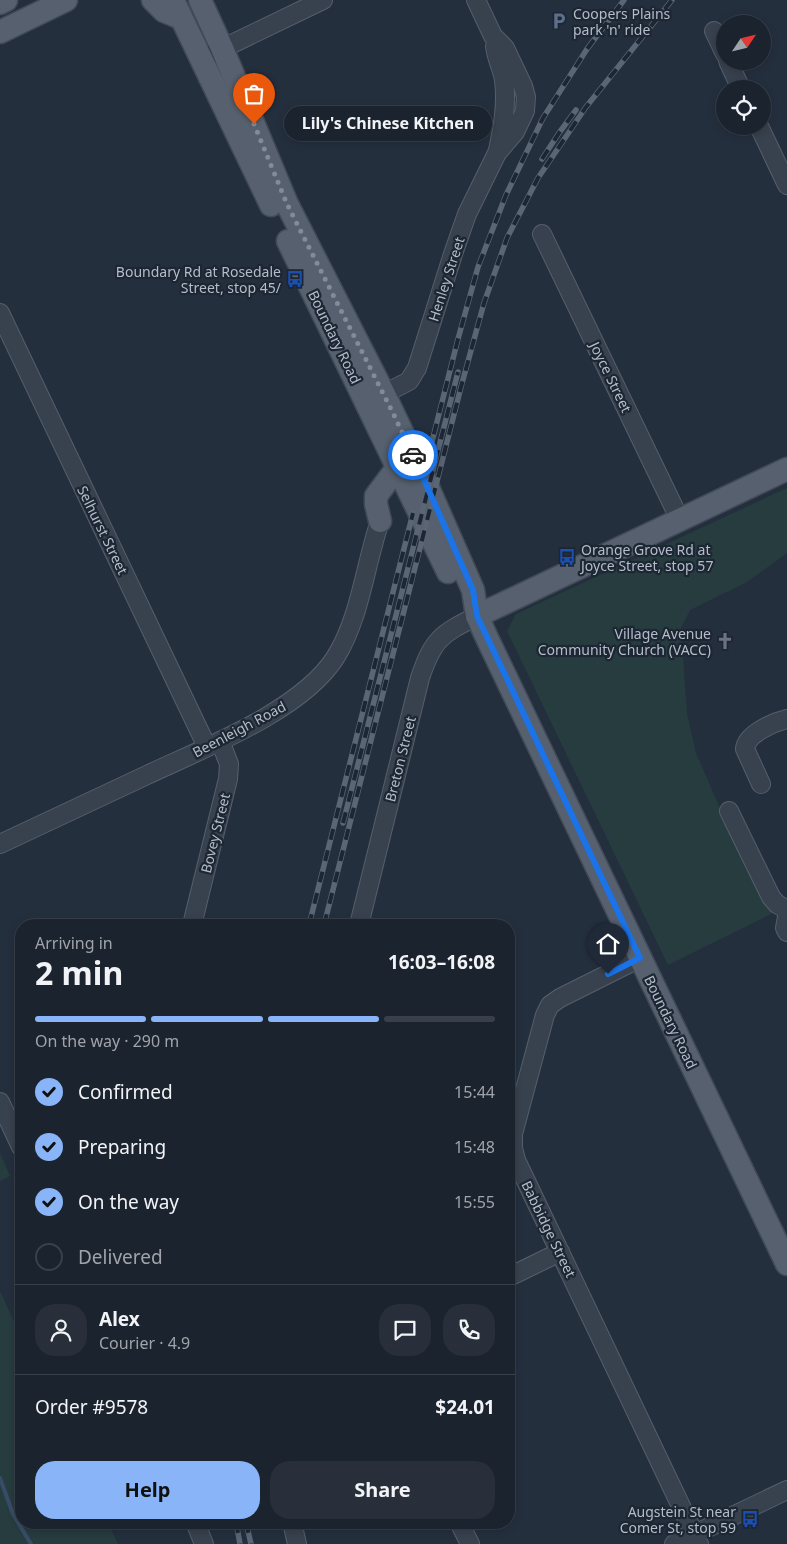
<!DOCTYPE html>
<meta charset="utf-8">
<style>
body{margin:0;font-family:"Noto Sans",sans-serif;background:#282f3a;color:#f1f3f6;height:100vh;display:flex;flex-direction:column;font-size:19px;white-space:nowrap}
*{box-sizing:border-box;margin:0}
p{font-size:16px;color:#a0a4aa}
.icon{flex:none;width:28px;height:28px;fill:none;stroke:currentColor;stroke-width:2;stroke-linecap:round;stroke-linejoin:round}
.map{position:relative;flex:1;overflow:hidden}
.panel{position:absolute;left:15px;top:919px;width:500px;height:610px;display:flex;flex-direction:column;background:#1b232e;border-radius:20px;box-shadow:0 2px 8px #0003,0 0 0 1px #39404a}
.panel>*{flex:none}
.needle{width:32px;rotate:55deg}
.fabs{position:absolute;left:716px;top:15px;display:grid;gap:10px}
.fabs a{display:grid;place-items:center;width:55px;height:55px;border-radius:50%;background:#1b232e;box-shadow:0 2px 8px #0003,0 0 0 1px #39404a;font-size:25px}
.pin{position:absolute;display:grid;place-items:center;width:42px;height:42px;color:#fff;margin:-51px -21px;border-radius:50% 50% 50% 0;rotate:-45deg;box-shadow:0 0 5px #0007}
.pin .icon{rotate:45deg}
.courier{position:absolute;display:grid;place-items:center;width:50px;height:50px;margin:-25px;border:4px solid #1a73e8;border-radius:50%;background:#fff;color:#222;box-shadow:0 1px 6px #0007}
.bubble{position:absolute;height:35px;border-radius:18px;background:#1b232e;box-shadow:0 2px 8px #0003,0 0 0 1px #39404a;font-size:16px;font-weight:700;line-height:35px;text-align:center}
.head em{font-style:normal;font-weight:700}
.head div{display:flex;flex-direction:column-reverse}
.head{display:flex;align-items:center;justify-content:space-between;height:85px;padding:0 20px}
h1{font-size:32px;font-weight:700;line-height:38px}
.bar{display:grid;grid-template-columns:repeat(4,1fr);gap:8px 5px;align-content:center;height:60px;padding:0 20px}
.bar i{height:6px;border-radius:4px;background:#39404a}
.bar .current{background:#8ab4f8}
.bar p{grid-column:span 4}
.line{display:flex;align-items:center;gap:12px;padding:0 20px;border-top:1px solid #39404a}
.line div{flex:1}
.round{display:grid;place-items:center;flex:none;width:52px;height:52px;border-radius:20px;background:#282f3a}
ol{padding:0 20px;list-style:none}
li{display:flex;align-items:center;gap:15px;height:55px}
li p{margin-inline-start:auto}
li .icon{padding:5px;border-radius:50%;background:#8ab4f8;color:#111;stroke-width:4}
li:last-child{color:#a0a4aa}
li i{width:28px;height:28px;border:2px solid #39404a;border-radius:50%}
.primary-button{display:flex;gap:10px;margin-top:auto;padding:10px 20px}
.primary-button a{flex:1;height:58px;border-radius:20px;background:#8ab4f8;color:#111;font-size:20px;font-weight:700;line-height:58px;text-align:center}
.primary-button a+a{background:#282f3a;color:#f1f3f6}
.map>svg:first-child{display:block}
.green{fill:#263c3f}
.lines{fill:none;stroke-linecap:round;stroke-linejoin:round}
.stream{stroke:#394c67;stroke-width:4}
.minor-casing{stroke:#565f6c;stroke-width:20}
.major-casing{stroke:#414a57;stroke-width:25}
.minor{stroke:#38414e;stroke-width:18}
.major{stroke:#56606e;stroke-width:22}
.rail-casing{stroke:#5a6575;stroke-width:5.5}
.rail{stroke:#1d2633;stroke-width:4;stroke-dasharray:11;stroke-linecap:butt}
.done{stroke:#828b98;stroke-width:5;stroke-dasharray:0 9}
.route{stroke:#1a73e8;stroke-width:6}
.labels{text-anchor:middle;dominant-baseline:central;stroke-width:4.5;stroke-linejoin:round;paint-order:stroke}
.poi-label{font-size:14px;fill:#b4bcc9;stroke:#1d2633;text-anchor:end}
.street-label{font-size:14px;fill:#b4bcc9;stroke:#1d2633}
</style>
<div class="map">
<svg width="787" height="1544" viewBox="0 0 787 1544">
<rect width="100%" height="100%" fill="#242f3e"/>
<!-- green -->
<g class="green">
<polygon points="787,488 787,553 747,582 690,610 681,628 687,713 696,753 719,806 773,913 668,965 507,631 516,614"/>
<polygon points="0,1153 10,1176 0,1181"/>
<polygon points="0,1291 21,1337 21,1522 108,1523 118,1544 0,1544"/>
</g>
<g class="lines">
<!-- stream -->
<polyline class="stream" points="0,1478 13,1514 31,1544"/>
<!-- minor casing -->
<g class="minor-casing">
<g id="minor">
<polyline points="714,31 725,54"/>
<path d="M495,46C496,58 502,68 504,80C507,104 503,127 498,150"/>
<polyline points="211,54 323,0"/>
<polyline points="728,61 741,89"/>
<polyline points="759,126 787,185"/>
<polyline points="542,234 680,520"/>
<polyline points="0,313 207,747"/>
<polyline points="384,394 409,381 417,368 453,254 467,214 497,153 515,132 525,111 526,97 523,86 505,48 493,36 476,0"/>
<path d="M761,784L745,749C746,734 774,722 787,719"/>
<polyline points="729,811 771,897 777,904 787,910"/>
<path d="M0,844C49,821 98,798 147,775C204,748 301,711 335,658C360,619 365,565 380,521"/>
<polyline points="787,917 785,928 787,932"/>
<polyline points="192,925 228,779 229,764 220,741"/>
<path d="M359,925L420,678C433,639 441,634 477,616"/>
<polyline points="640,958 560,998 550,1005 545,1015 513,1134 513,1148 516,1160 699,1544"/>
<polyline points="0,1102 21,1147"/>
<polyline points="509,1277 560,1252"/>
<polyline points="195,1522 204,1544"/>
<polyline points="292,1522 297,1544"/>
<polyline points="459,1522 470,1544"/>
<polyline points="674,1544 787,1490"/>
</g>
</g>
<!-- major casing -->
<g class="major-casing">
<g id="major">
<polyline points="153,0 164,11 181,18"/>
<polyline points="173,0 271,205"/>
<polyline points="200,0 222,48 287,204 384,394 423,476 473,590 477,616 487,638 787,1264"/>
<polyline points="0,3 6,0"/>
<polyline points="0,32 66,0"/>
<polyline points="288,241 448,572"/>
<polyline points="380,521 376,504 376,496 397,468"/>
<polyline points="477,616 787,469"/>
</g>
</g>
<!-- minor -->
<use href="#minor" class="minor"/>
<!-- major -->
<use href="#major" class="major"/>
<!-- rail casing -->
<g class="rail-casing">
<g id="rail">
<polyline points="542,159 559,133 576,110"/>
<polyline points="423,477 458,339 478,267 506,195 543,118 587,49 624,0"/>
<polyline points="343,823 458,372"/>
<polyline points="309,925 413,513"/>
<polyline points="324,925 461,387 484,303 507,238 538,178 586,107 672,0"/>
<polyline points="236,1522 240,1544"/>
<polyline points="246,1522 251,1544"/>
</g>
</g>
<!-- rail -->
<use href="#rail" class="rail"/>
</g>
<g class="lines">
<!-- done -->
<polyline class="done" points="254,124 287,204 392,411 413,455"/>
<!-- route -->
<polyline class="route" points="413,455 473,590 477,616 640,958 608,974"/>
</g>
<!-- icons -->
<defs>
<g id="parking-bare" transform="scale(1.35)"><path d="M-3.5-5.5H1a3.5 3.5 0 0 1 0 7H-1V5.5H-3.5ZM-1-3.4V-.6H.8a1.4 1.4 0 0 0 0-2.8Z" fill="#5c6f8a" stroke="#1d2633" stroke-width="2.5" paint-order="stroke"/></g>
<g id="bus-bare" transform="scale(1.35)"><path d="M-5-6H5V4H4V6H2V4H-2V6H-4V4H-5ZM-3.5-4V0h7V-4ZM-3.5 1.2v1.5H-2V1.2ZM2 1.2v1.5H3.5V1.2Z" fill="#1a4fb4" stroke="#1d2633" stroke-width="2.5" paint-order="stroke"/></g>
<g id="church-bare" transform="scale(1.35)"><path d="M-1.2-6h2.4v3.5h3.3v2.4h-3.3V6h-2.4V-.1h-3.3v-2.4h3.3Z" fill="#6b7280" stroke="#1d2633" stroke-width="2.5" paint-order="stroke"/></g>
</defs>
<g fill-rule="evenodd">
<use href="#parking-bare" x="559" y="21"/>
<use href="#bus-bare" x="295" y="279"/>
<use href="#bus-bare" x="567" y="557"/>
<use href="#church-bare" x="725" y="641"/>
<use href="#bus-bare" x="750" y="1519"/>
</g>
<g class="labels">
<!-- poi labels -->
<g class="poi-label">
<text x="573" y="13" text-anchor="start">Coopers Plains<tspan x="573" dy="16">park 'n' ride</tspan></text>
<text x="281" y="271">Boundary Rd at Rosedale<tspan x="281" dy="16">Street, stop 45/</tspan></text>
<text x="581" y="549" text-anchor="start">Orange Grove Rd at<tspan x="581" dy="16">Joyce Street, stop 57</tspan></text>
<text x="711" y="633">Village Avenue<tspan x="711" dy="16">Community Church (VACC)</tspan></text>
<text x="736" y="1511">Augstein St near<tspan x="736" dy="16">Comer St, stop 59</tspan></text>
</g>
<!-- street labels -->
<g class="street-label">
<text transform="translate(446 279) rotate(-72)">Henley Street</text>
<text transform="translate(335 337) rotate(64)">Boundary Road</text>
<text transform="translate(611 377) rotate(64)">Joyce Street</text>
<text transform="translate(103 530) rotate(64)">Selhurst Street</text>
<text transform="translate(239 729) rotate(-28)">Beenleigh Road</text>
<text transform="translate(400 759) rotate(-76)">Breton Street</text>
<text transform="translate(215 833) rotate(-76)">Bovey Street</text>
<text transform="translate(671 1022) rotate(64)">Boundary Road</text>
<text transform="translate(549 1229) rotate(64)">Babbidge Street</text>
</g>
</g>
</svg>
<div class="fabs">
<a><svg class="needle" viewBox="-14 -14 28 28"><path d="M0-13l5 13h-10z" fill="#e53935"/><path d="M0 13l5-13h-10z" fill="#a0a4aa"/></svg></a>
<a><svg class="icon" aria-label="locate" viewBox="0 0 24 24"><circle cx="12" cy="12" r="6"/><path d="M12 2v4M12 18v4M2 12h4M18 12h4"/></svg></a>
</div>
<div class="pin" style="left:254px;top:124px;background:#ea580c"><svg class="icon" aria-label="bag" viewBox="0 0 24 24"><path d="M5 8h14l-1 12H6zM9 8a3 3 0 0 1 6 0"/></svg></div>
<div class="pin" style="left:608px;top:974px;background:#1f2937"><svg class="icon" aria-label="home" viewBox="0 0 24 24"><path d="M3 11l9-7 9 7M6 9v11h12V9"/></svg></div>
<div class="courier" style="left:413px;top:455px"><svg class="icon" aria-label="car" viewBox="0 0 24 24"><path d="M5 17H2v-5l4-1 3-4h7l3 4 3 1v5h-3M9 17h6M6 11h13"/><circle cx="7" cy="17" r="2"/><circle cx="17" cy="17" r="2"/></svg></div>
<div class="bubble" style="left:284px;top:106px;width:208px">Lily's Chinese Kitchen</div>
<section class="panel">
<div class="head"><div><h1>2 min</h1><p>Arriving in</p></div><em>16:03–16:08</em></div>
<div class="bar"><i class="current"></i><i class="current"></i><i class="current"></i><i></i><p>On the way · 290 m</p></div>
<ol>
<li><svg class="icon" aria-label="check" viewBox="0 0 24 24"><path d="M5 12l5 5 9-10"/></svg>Confirmed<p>15:44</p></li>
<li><svg class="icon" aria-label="check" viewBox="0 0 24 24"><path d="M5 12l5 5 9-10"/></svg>Preparing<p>15:48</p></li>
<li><svg class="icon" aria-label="check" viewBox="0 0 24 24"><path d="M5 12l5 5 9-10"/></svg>On the way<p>15:55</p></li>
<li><i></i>Delivered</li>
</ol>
<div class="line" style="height:90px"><a class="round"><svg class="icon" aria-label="person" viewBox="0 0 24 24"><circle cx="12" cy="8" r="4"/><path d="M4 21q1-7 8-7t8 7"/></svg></a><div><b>Alex</b><p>Courier · 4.9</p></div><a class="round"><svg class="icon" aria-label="chat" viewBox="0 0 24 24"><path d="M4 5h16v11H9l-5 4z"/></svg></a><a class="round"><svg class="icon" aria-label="phone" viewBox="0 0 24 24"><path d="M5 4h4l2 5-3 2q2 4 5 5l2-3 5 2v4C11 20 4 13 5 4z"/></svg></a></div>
<div class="line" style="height:65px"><div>Order #9578</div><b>$24.01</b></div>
<div class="primary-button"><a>Help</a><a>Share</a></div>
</section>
</div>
